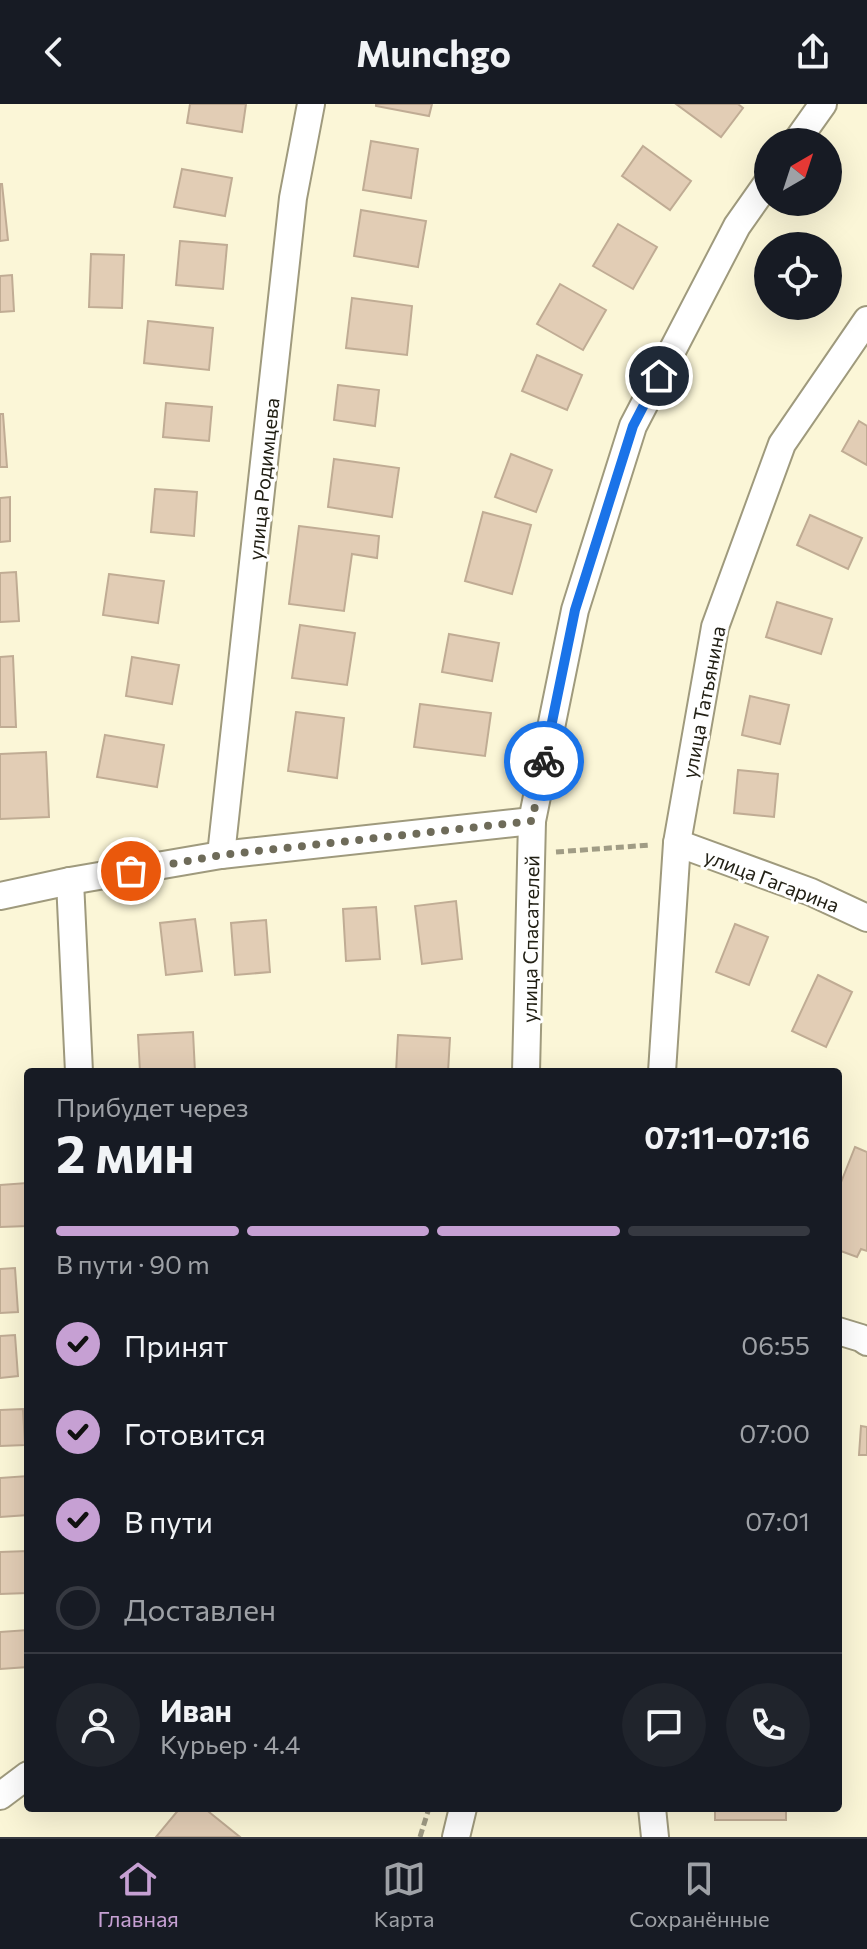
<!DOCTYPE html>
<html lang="ru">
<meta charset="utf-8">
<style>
body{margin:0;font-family:Commissioner,sans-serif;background:#20242c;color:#f1f3f6;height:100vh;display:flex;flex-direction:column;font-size:30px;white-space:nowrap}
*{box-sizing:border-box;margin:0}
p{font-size:26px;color:#9ea1a6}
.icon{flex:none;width:44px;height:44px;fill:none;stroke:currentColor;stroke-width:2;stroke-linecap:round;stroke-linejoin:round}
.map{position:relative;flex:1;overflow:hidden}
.drawer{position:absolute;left:24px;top:964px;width:818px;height:744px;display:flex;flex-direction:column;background:#171b24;border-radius:8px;box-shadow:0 8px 32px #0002}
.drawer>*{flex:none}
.needle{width:52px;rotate:39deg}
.controls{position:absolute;left:754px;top:24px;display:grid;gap:16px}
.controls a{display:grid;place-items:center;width:88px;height:88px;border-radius:50%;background:#171b24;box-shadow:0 8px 32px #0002;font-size:40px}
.pin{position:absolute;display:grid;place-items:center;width:68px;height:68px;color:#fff;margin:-34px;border:4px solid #fff;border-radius:50%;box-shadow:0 2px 8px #0007}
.courier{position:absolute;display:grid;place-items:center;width:80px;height:80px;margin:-40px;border:6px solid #1a73e8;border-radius:50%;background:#fff;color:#222;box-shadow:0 2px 10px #0007}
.head em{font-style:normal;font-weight:700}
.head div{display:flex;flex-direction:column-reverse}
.head{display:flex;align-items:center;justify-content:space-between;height:136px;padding:0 32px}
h1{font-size:52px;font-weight:700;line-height:60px}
.bar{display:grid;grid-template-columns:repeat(4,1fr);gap:12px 8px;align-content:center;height:96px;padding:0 32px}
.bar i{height:10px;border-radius:6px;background:#363941}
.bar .current{background:#c6a0d3}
.bar p{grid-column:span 4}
.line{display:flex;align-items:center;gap:20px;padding:0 32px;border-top:2px solid #363941}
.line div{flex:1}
.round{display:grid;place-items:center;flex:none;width:84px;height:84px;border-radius:42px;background:#20242c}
ol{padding:0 32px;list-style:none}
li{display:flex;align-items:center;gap:24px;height:88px}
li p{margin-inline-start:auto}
li .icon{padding:8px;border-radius:50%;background:#c6a0d3;color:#111;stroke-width:4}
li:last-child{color:#9ea1a6}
li i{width:44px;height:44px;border:4px solid #363941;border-radius:50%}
header{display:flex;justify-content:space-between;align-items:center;height:104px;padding:0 32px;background:#171b24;font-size:36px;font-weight:700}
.tabs{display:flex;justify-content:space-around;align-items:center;height:112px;border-top:2px solid #363941;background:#171b24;font-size:22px;color:#9ea1a6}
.tabs a{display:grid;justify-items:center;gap:4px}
.tabs .current{color:#c6a0d3}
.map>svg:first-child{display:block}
.building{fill:#e2cdb5;stroke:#c0ac94;stroke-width:2}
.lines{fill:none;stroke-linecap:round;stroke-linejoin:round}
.minor-casing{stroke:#9f9a7d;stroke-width:30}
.path{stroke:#a09c85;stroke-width:5;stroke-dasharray:8 4;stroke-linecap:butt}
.minor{stroke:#fff;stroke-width:26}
.done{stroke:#6e6b59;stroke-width:8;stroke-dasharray:0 14.4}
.route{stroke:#1a73e8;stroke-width:10}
.labels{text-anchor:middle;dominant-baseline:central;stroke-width:6;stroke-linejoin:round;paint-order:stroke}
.street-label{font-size:20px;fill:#222015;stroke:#fff}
</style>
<header><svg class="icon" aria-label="back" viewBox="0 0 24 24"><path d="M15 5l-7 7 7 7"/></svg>Munchgo<svg class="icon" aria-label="share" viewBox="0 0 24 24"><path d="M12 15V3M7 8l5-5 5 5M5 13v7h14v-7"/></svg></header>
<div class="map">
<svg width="867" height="1733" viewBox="0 0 867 1733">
<rect width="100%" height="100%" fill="#fbf6d7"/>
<!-- building -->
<g class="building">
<polygon points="190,0 246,0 242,28 187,19"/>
<polygon points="376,0 432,0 429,12 376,2"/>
<polygon points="676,0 738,0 743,4 721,33"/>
<polygon points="371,37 418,45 411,94 363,86"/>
<polygon points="643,42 691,77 670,106 622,72"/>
<polygon points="182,65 232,74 225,112 174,103"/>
<polygon points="0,80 2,80 8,136 0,137"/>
<polygon points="361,106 426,117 418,163 354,152"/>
<polygon points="618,120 657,143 633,185 593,162"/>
<polygon points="180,137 227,141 223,185 176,181"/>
<polygon points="91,150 124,151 122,204 89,203"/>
<polygon points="12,171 14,207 0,208 0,172"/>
<polygon points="560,180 606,206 583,246 537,220"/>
<polygon points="352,194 412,202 407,251 346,244"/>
<polygon points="148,217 213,224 209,266 144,259"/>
<polygon points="537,251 582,271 567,306 522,287"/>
<polygon points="338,281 379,286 375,322 334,316"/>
<polygon points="166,299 212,303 209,337 163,333"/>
<polygon points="0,310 3,310 7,363 0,363"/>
<polygon points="859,317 867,322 867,361 842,347"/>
<polygon points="511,350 552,366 536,408 495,393"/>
<polygon points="334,355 399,364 392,413 328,403"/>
<polygon points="155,385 197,388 194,432 151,428"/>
<polygon points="10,393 10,437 0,438 0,394"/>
<polygon points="483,408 531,421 512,490 465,477"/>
<polygon points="810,411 862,434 848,465 797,441"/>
<polygon points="299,422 379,432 377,454 352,450 344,507 289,500"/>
<polygon points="16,468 19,517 0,518 0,469"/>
<polygon points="109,470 164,477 158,519 103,511"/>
<polygon points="777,498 832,515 821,550 766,533"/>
<polygon points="300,521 355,529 347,581 292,574"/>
<polygon points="449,530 499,539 492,577 442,568"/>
<polygon points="13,552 16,623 0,623 0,553"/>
<polygon points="132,553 179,561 172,600 126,592"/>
<polygon points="750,592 789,601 780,640 742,631"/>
<polygon points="420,600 491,609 485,652 414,643"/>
<polygon points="296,608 344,614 337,674 288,667"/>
<polygon points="105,631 164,641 157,683 97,673"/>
<polygon points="46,648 49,713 0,715 0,650"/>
<polygon points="738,666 778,670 774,713 734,709"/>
<polygon points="456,797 462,855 422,860 415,802"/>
<polygon points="376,803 380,855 346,857 343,805"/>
<polygon points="195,815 202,867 166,871 160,819"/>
<polygon points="266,816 270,868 235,871 231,819"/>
<polygon points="735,820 768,833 749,881 716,868"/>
<polygon points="818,871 852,888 826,943 792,927"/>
<polygon points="193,928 195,968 140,968 138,931"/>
<polygon points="398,931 450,934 448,968 396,968"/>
<polygon points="855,1043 867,1048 867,1147 861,1145 857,1153 838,1146 838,1086"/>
<polygon points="27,1079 28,1122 0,1123 0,1081"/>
<polygon points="15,1164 18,1208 0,1209 0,1165"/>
<polygon points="15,1231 18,1272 0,1274 0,1232"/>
<polygon points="23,1305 25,1341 0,1342 0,1306"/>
<polygon points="861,1322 867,1323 867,1351 859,1351"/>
<polygon points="28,1372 28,1411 0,1413 0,1374"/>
<polygon points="28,1447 28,1489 0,1490 0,1448"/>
<polygon points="28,1526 28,1563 0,1565 0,1528"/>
<polygon points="180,1704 204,1704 240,1733 156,1733"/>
<rect x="715" y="1704" width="71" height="12"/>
</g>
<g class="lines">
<!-- minor casing -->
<g class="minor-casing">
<g id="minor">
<polyline points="796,38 823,0"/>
<polyline points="677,739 811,788 867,814"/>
<polyline points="221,751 293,94 311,0"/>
<polyline points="70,777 79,968"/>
<polyline points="0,792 70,777 221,751 532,717"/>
<polyline points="526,968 532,717 575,506 633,322 737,122 768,78"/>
<polyline points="662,968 677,739 715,523 782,340 867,216"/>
<polyline points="838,1227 861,1234 867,1238"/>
<polyline points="0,1692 28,1671"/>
<polyline points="652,1704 655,1733"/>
<polyline points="456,1733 463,1704"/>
</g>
</g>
<!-- path -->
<g class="path">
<polyline points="556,748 650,741"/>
<polyline points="420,1733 429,1704"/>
</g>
<!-- minor -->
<use href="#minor" class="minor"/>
</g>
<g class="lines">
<!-- done -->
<polyline class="done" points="131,767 221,751 532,717 544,657"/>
<!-- route -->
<polyline class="route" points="544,657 575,506 633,322 659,272"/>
</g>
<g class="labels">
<!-- street labels -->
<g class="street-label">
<text transform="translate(263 375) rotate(-84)">улица Родимцева</text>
<text transform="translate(703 598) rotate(-79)">улица Татьянина</text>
<text transform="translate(772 776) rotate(21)">улица Гагарина</text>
<text transform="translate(530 835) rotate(-89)">улица Спасателей</text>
</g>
</g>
</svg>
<div class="controls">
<a><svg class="needle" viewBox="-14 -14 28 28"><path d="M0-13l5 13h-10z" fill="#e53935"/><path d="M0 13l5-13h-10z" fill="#9ea1a6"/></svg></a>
<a><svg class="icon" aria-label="locate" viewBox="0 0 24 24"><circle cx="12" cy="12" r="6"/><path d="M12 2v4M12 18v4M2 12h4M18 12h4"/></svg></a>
</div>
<div class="pin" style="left:131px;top:767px;background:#ea580c"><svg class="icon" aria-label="bag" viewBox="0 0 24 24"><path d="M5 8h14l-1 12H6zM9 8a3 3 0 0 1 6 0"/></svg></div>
<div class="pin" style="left:659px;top:272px;background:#1f2937"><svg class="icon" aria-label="home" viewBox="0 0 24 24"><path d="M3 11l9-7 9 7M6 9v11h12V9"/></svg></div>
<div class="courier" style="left:544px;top:657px"><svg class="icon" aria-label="bike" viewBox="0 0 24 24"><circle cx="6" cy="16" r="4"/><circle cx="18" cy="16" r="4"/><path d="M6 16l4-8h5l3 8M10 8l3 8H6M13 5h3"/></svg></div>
<section class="drawer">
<div class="head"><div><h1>2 мин</h1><p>Прибудет через</p></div><em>07:11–07:16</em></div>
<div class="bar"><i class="current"></i><i class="current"></i><i class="current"></i><i></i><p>В пути · 90 m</p></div>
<ol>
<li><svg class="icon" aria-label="check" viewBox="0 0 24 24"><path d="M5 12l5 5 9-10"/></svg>Принят<p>06:55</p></li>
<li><svg class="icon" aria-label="check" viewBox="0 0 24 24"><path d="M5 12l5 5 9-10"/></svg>Готовится<p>07:00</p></li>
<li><svg class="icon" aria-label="check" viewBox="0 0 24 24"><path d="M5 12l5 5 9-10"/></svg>В пути<p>07:01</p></li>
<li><i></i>Доставлен</li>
</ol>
<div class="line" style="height:144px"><a class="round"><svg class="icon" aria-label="person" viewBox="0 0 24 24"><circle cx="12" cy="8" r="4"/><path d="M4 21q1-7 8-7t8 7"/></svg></a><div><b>Иван</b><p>Курьер · 4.4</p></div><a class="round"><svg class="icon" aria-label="chat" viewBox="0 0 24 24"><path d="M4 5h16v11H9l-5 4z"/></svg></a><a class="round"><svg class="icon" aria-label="phone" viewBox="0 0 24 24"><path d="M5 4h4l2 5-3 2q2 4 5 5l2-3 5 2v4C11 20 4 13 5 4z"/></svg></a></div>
</section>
</div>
<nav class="tabs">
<a class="current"><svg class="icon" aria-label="home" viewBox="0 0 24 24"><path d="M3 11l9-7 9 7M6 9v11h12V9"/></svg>Главная</a>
<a><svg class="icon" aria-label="map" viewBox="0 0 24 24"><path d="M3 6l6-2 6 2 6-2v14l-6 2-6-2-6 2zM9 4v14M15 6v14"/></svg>Карта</a>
<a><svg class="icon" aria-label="saved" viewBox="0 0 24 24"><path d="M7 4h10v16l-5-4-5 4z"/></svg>Сохранённые</a>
</nav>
